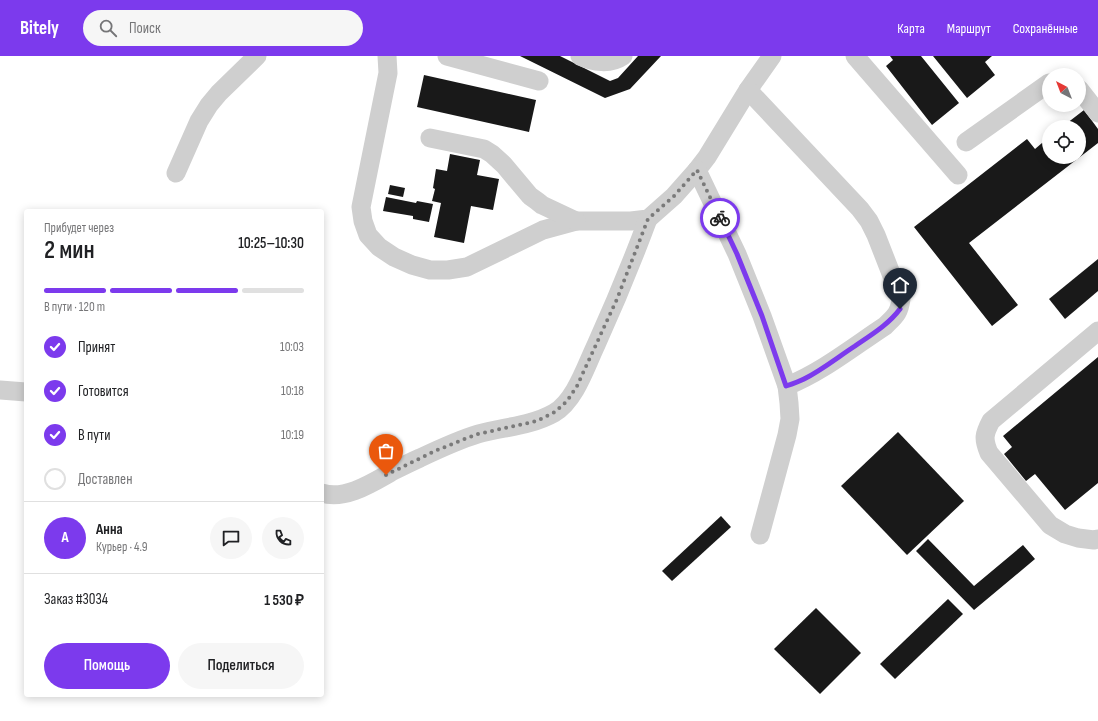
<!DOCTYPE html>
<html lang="ru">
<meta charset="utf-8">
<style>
body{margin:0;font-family:"Sofia Sans Condensed",sans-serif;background:#f6f6f6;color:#202124;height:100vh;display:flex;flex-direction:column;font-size:15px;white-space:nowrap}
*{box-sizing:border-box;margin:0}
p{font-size:13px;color:#757577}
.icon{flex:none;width:22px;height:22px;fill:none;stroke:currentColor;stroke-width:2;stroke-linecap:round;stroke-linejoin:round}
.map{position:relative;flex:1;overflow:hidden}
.sheet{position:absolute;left:24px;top:153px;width:300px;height:488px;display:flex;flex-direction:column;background:#fff;border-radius:4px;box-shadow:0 2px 10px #0003}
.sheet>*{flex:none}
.needle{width:26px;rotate:318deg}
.controls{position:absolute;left:1042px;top:12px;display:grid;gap:8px}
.controls a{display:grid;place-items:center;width:44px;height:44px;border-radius:50%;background:#fff;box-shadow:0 2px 10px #0003;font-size:20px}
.pin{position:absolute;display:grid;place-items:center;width:34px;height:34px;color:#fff;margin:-41px -17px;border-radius:50% 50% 50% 0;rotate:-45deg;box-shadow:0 0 4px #0007}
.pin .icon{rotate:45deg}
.courier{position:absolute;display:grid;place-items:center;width:40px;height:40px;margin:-20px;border:3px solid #7c3aed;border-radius:50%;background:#fff;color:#222;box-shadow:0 1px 5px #0007}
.head em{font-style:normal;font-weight:600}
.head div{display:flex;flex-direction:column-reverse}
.head{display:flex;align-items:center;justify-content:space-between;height:68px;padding:0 20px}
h1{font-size:26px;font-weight:600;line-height:30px}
.bar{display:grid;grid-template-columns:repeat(4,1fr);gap:6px 4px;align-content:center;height:48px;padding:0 20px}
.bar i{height:5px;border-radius:3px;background:#e0e0e0}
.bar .active{background:#7c3aed}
.bar p{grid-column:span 4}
.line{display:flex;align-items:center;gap:10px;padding:0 20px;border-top:1px solid #e0e0e0}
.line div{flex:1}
.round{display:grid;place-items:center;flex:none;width:42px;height:42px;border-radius:21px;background:#f6f6f6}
ol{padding:0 20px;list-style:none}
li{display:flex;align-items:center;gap:12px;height:44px}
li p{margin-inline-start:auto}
li .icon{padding:4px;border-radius:50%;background:#7c3aed;color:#fff;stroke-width:4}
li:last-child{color:#757577}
li i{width:22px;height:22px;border:2px solid #e0e0e0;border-radius:50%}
.cta{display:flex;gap:8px;margin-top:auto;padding:8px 20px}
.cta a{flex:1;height:46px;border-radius:24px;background:#7c3aed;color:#fff;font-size:16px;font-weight:600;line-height:46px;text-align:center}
.cta a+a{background:#f6f6f6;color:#202124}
header{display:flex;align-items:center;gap:24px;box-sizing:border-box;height:56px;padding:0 20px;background:#7c3aed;color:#fff}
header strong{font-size:19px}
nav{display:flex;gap:22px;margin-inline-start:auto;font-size:14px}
.search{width:280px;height:36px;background:#f6f6f6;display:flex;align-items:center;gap:10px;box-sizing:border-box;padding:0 14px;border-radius:22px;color:#757577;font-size:15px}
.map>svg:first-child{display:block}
.building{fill:#191919}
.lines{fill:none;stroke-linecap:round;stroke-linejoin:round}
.minor{stroke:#cfcfcf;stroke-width:19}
.done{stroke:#7a7a7a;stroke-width:4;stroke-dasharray:0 7.2}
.route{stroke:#7c3aed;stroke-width:5}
</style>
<header>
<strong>Bitely</strong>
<div class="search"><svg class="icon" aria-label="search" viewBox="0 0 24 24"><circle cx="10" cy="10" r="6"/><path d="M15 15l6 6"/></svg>Поиск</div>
<nav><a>Карта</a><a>Маршрут</a><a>Сохранённые</a></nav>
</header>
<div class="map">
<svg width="1098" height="665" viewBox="0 0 1098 665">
<rect width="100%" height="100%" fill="#fff"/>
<!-- building -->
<g class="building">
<polygon points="520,0 560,0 610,25 618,22 638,0 661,0 630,33 605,42"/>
<polygon points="890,0 921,0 959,47 932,69 886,10 893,4"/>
<polygon points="933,0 992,0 985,6 995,19 967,42"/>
<polygon points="424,19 536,44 529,76 417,51"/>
<polygon points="1084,54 1098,73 1098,87 969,187 1018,249 992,270 914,171 1027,83 1035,93 1049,81 1049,101 1079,101 1079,71 1062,71"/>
<polygon points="450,98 480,104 477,119 499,123 493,154 471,150 464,187 434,181 441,147 432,145 435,133 433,132 436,113 447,115"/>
<polygon points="390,129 405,132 403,141 388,138"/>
<polygon points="386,141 416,147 417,145 433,148 429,166 413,163 413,160 383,155"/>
<polygon points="1098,203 1098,235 1065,263 1049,243"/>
<polygon points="1098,301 1098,427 1065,454 1035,418 1026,425 1004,398 1012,391 1003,380"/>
<polygon points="898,376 964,445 907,499 841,430"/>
<polygon points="721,460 731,471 672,525 662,515"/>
<polygon points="928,483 974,530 1023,489 1035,503 974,554 916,495"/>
<polygon points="948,543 963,558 895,623 880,608"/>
<polygon points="816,552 861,597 820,638 774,593"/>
</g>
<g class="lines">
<!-- minor -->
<g class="minor">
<polyline points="387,0 388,17 361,151 363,165 368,179 379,191 394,201 412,209 430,214 448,214 467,211 543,174 576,165 631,165 648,163 674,140 697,114 707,101 748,34 772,0"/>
<polyline points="447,0 539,25"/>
<path d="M580,0C593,6 610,9 623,0"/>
<polyline points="855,0 958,119"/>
<polyline points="1079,33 1098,57"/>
<path d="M748,34L860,153L869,165L876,179L901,243C899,258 895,260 885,270C853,291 822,316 787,330"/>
<polyline points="430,82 484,93 492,98 504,109 530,140 537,145 542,149 576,165"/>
<polyline points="966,86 1049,27"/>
<polyline points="697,114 737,198 762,260 787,330 789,347 790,363 787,379 760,479"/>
<polyline points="176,117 199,65 209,49 219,37 257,0"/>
<path d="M1098,275L991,365C984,378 983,383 989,397L1050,469L1065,478L1078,482L1094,484L1098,483"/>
<polyline points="0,334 26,336"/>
<path d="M322,437C346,445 375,425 395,414C403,410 411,406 420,402C439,393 458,384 478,378C503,371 531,370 554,357C575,345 586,310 596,289C615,247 632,206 648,163"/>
</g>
</g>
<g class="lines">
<!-- done -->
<polyline class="done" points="386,419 435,395 467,382 478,378 537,365 555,356 567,345 577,330 617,243 648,163 674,140 697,114 720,162"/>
<!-- route -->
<path class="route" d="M720,162L737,198L762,260L786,330C792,328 798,326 804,323C822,314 838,301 855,290C871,279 888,269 900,253"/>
</g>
</svg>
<div class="controls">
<a><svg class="needle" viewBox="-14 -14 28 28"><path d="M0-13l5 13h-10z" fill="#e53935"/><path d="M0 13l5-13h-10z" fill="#757577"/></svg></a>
<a><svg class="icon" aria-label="locate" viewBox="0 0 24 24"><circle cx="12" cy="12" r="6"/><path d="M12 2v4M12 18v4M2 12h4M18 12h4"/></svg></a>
</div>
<div class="pin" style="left:386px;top:419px;background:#ea580c"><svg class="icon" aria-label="bag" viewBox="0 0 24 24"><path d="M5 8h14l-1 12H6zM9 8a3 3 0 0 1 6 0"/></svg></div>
<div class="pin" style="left:900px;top:253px;background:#1f2937"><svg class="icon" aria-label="home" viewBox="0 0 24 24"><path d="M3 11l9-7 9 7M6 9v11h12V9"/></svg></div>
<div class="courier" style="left:720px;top:162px"><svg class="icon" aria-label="bike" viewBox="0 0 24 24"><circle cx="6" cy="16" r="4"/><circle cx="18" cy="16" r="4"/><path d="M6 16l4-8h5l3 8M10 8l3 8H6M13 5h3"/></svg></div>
<section class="sheet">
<div class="head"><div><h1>2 мин</h1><p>Прибудет через</p></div><em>10:25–10:30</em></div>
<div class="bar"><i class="active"></i><i class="active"></i><i class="active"></i><i></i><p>В пути · 120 m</p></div>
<ol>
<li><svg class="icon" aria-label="check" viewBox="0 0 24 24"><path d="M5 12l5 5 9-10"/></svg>Принят<p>10:03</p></li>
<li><svg class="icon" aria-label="check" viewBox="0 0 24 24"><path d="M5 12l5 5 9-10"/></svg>Готовится<p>10:18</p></li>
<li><svg class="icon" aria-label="check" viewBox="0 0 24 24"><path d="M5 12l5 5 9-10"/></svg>В пути<p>10:19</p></li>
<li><i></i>Доставлен</li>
</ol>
<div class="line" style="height:72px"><b class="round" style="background:#7c3aed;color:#fff">А</b><div><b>Анна</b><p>Курьер · 4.9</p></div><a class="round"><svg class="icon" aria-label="chat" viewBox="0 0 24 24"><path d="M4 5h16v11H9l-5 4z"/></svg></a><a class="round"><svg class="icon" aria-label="phone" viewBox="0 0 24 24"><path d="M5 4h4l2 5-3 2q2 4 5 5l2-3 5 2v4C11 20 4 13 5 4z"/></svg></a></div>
<div class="line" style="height:52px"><div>Заказ #3034</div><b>1 530 ₽</b></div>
<div class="cta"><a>Помощь</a><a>Поделиться</a></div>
</section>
</div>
